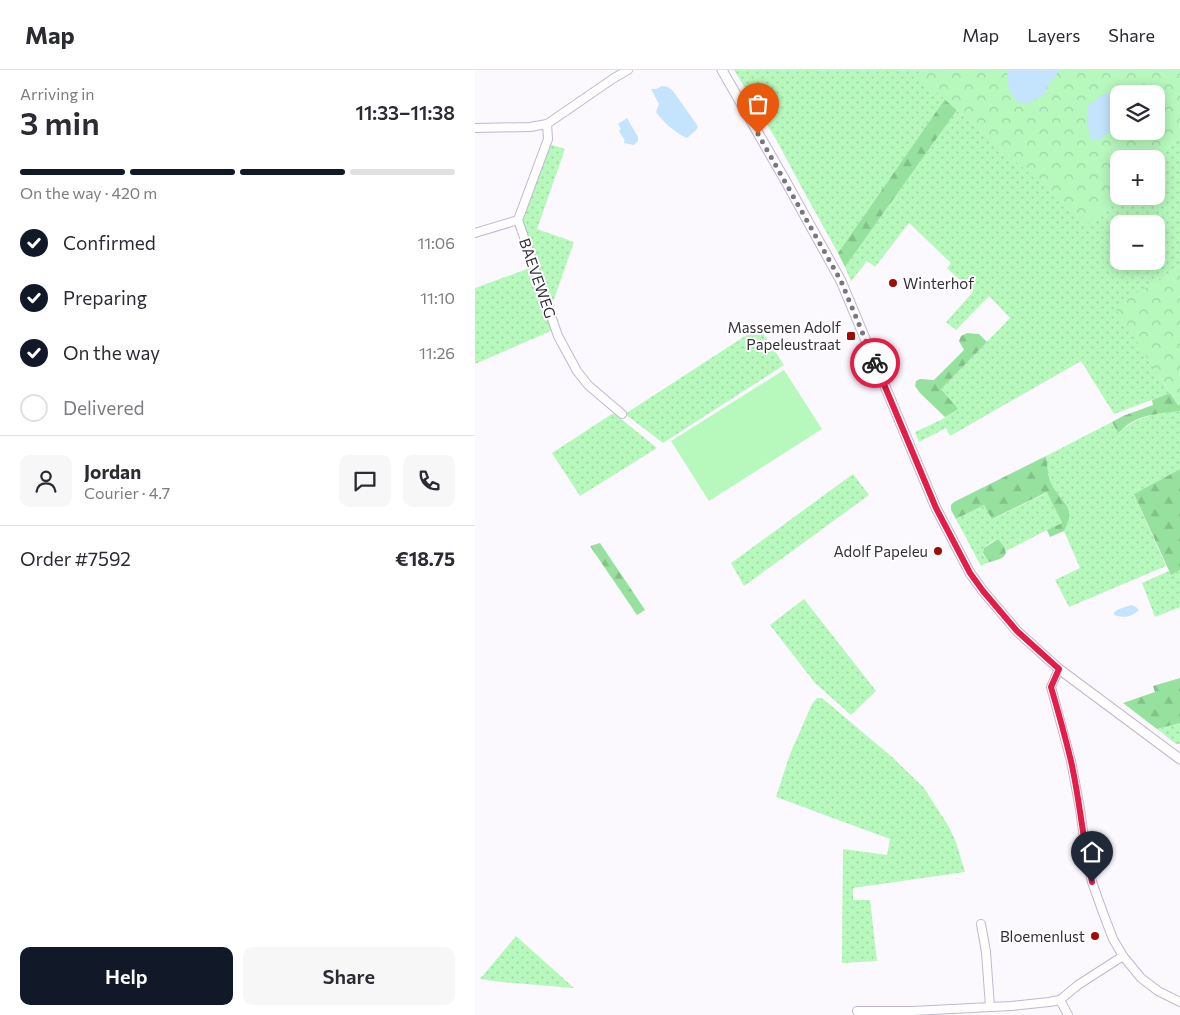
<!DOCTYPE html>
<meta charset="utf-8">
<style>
body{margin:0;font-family:Commissioner,sans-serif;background:#f7f7f7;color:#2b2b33;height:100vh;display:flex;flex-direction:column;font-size:19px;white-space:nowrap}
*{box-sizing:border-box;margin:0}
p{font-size:16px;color:#7c7c81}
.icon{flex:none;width:28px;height:28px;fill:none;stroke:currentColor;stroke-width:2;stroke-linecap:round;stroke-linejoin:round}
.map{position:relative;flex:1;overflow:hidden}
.sheet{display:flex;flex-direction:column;background:#fff;width:475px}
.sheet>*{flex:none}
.tools{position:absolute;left:635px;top:15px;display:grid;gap:10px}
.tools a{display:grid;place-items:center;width:55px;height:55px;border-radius:10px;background:#fff;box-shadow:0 2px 12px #0003;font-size:25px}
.pin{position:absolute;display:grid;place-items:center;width:42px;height:42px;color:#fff;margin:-51px -21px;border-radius:50% 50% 50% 0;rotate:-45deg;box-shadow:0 0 5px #0007}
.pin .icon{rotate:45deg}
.courier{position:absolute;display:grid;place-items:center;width:50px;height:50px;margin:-25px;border:4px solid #e11d48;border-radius:50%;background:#fff;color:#222;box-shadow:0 1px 6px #0007}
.head em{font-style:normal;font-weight:600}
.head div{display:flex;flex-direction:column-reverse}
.head{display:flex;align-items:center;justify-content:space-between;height:85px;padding:0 20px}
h1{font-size:32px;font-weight:600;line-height:38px}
.bar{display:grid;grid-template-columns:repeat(4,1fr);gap:8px 5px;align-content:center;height:60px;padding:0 20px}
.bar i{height:6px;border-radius:4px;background:#e1e1e2}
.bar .active{background:#111827}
.bar p{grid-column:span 4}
.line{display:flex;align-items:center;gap:12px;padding:0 20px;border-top:1px solid #e1e1e2}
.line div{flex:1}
.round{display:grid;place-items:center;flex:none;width:52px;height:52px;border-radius:10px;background:#f7f7f7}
ol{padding:0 20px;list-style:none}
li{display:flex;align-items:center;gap:15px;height:55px}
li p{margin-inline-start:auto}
li .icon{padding:5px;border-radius:50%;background:#111827;color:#fff;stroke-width:4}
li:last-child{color:#7c7c81}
li i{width:28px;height:28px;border:2px solid #e1e1e2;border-radius:50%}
.cta{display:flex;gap:10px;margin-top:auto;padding:10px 20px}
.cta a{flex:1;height:58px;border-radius:10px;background:#111827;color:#fff;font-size:20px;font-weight:600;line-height:58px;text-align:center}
.cta a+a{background:#f7f7f7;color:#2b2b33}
header{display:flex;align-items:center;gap:30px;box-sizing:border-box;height:70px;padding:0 25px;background:#fff;border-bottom:1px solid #e1e1e2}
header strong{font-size:24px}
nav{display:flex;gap:28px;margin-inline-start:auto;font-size:18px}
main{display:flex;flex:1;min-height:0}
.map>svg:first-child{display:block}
.grass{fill:url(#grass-dots);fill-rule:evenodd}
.forest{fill:url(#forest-firs)}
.park{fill:url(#park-crowns);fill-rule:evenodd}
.pitch{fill:#b7f8bd}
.water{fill:#c4e3fc}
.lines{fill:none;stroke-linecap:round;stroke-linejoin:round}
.minor-casing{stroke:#c3b7cf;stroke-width:10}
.tertiary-casing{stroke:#c3b7cf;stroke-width:11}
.minor{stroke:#fff;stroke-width:8}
.tertiary{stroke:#fff;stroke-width:9}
.done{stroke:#7a757e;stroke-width:5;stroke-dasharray:0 9}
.route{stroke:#e11d48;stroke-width:6}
.poi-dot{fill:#a20a06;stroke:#fff;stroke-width:2}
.labels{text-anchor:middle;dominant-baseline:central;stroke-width:4;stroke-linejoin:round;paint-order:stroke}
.street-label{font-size:15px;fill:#342f39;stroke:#fff}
.poi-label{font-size:15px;fill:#342f39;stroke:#fff;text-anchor:end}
</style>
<header>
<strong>Map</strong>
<nav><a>Map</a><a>Layers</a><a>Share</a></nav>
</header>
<main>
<section class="sheet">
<div class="head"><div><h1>3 min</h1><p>Arriving in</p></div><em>11:33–11:38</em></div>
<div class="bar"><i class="active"></i><i class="active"></i><i class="active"></i><i></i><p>On the way · 420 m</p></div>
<ol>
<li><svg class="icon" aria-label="check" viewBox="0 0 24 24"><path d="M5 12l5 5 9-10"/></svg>Confirmed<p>11:06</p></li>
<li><svg class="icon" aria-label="check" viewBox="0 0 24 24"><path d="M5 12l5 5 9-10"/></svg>Preparing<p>11:10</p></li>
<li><svg class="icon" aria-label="check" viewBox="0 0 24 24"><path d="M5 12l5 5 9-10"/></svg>On the way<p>11:26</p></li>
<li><i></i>Delivered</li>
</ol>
<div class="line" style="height:90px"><a class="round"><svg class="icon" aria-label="person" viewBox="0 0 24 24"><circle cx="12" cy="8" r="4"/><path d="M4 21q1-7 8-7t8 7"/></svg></a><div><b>Jordan</b><p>Courier · 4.7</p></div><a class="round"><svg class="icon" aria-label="chat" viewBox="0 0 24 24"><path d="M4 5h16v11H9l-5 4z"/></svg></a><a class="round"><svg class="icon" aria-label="phone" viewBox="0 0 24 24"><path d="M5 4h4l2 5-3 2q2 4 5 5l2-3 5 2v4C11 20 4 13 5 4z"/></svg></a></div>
<div class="line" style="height:65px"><div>Order #7592</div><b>€18.75</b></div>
<div class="cta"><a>Help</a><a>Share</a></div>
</section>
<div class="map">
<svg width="705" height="945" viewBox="0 0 705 945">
<defs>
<pattern id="grass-dots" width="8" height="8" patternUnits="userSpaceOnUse" patternTransform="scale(1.25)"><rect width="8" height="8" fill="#b7f8bd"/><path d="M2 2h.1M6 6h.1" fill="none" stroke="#9ed5a3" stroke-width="1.8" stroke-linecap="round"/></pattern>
<pattern id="forest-firs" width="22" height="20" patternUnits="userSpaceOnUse" patternTransform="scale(1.25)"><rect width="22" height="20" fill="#96e19d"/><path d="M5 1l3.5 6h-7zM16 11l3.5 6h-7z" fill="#82c188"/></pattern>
<pattern id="park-crowns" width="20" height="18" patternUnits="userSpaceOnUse" patternTransform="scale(1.25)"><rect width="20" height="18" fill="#b7f8bd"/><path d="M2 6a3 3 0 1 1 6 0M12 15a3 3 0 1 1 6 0" fill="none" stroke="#9ed5a3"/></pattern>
</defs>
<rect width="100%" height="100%" fill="#fbf8fe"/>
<!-- grass -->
<g class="grass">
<polygon points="259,0 449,0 444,6 470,29 363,183 328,120 302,71"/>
<path d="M482,40L612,153L644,124V126H681V89L705,67V196L640,237L695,323L639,344L606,291L475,366L471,358L444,372L440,362L466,350L482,339L466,319L535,248L514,226L481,260L471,252L498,222L472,198L476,193L434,153L400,197L392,191L376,211L370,197ZM644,154H681V191H644Z"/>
<polygon points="74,74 90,79 62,159 99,172 76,238 47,148"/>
<polygon points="55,198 78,260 0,294 0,218"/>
<polygon points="284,257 309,295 188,373 150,344"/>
<path d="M705,341V399L659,424L691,496L594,537L580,510L605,498L589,461C603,436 586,434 576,413C572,405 573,394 571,386L637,352L643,363C663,346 680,343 705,341Z"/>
<polygon points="137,344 140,344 182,378 105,426 77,383"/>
<polygon points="378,404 394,425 269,516 256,493"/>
<polygon points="573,422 587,454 572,460 531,481 523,469 516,472 509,478 508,484 514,492 506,496 481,449 509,435 518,449"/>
<polygon points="705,500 705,537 680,547 667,513 694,501 696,504"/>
<polygon points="329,529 401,621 376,645 340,613 295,555"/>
<polygon points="342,628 347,628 417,687 449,718 474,757 481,772 490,802 378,818 378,830 395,830 402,891 367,893 368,779 412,785 415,769 301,727 315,684 337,634"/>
<polygon points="705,653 705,674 701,674 682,659"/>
<polygon points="41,866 99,918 26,912 5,909"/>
</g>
<!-- forest -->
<g class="forest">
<polygon points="470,29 482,40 370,197 363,183"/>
<polygon points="492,263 504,264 512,272 466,319 483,339 470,347 445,323 440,316 441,311 445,309 459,310 489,280 484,271 486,266"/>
<path d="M695,323L703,335L705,334V341C688,343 670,344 655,353C651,355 647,360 643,363L637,352L648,346L678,335L677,330Z"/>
<path d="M571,386C573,394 572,405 576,413C586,434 603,436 589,461L575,467L572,460L587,453L572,422L517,449L509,435L481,449L476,440V435L479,432Z"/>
<polygon points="705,399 705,500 696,505 659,424"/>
<path d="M523,469C536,484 532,488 514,492L508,483L509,478Z"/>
<polygon points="125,473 170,540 162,545 115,476"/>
<polygon points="705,608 705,653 682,659 648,633 680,622 678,616"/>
</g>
<!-- park -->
<g class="park">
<path d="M449,0H705V67L681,89H644V124L612,154L443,6ZM644,24H681V61H644Z"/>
<polygon points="705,196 705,334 703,335 639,237"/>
</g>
<!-- pitch -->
<polygon class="pitch" points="309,300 347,359 234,431 196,371"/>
<!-- water -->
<g class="water">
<path d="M533,0H585L574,14L569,25L553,33L542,32C535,21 530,14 533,0Z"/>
<path d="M187,16L193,17L198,21L222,55L223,57L221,60L212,68C203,65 186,50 181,42L184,34L176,19H181Z"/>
<polygon points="636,23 644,24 644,53 625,70 616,69 612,54 612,37 626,25"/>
<polygon points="152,48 163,67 163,71 159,75 149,73 149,72 150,71 144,61 146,59 143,54"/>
<path d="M656,535L661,537L664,540C655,548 648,548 639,545V542L644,539Z"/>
</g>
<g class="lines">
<!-- minor casing -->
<g class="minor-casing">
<g id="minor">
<polyline points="72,54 73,69 43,150 83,266 102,301 113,315 147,344"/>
<polyline points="0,58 55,57 72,54 139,8 153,0"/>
<polyline points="0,163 43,150"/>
<polyline points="584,599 576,617 596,691 605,739 611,783 617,812 627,840 638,869 648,886 666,908 683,921 705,932"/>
<polyline points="506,854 511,882 515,937"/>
<polyline points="585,930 593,945"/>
<polyline points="382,941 437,941 536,936 574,932 585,930 603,915 648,886"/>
</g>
</g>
<!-- tertiary casing -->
<g class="tertiary-casing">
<polyline id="tertiary" points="247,0 310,110 366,211 461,438 495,503 508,521 542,561 584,599 705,689"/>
</g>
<!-- minor -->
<use href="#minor" class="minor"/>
<!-- tertiary -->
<use href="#tertiary" class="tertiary"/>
</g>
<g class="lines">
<!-- done -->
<polyline class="done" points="283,64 366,211 400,293"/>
<!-- route -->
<path class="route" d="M400,293L461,438L495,503L508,521L542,561L584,599L576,617C583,641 590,666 596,691C605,731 608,772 617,812"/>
</g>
<!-- markers -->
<g class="poi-dot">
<circle cx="418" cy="213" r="5"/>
<rect x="371" y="261" width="10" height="10" rx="2.5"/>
<circle cx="463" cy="481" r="5"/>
<circle cx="620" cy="866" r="5"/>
</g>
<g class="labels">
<!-- street labels -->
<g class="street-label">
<text transform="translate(63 208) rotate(71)">BAEVEWEG</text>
</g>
<!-- poi labels -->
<g class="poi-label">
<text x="428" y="213" text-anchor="start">Winterhof</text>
<text x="366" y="257">Massemen Adolf<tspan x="366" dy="17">Papeleustraat</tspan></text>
<text x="453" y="481">Adolf Papeleu</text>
<text x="610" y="866">Bloemenlust</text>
</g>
</g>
</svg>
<div class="tools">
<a><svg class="icon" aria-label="layers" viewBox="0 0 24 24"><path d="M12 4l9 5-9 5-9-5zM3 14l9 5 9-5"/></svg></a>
<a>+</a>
<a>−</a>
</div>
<div class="pin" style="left:283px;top:64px;background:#ea580c"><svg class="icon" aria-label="bag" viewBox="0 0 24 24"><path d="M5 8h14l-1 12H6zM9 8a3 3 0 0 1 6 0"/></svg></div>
<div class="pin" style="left:617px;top:812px;background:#1f2937"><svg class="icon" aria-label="home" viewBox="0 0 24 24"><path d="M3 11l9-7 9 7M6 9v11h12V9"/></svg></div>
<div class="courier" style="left:400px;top:293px"><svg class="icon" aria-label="bike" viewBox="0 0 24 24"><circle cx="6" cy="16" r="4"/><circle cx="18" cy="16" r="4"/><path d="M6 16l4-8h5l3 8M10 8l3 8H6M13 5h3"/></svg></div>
</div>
</main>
